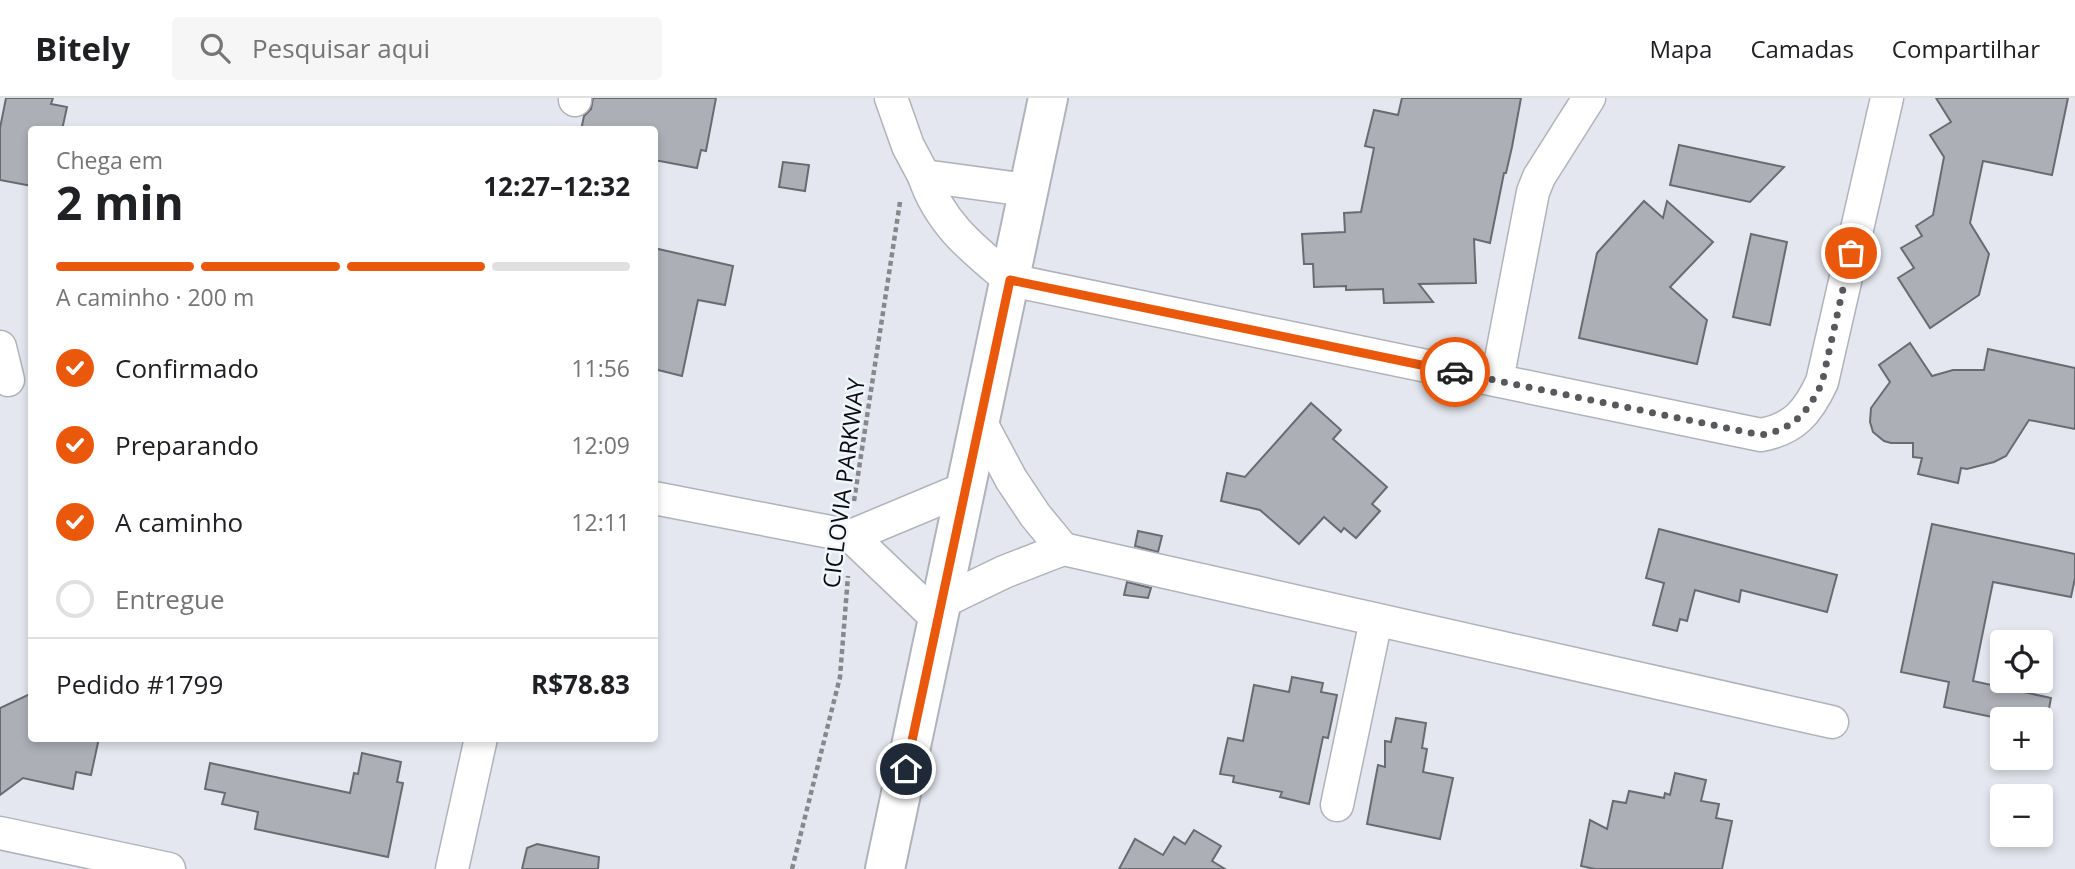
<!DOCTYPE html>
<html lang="pt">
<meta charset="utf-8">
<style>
body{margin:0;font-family:"Open Sans",sans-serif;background:#f6f6f6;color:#202124;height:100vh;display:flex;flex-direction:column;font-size:26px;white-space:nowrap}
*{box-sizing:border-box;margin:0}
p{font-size:23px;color:#757577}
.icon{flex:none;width:38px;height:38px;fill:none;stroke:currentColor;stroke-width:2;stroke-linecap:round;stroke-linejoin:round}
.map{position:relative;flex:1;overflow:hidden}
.side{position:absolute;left:28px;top:28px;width:630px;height:616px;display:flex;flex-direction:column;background:#fff;border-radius:7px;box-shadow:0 4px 10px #0003}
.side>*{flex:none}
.controls{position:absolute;left:1990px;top:532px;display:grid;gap:14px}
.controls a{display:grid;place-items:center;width:63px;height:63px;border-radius:7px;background:#fff;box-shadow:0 4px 10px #0003;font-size:35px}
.pin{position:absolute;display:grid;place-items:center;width:60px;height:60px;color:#fff;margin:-30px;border:4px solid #fff;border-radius:50%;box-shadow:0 2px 7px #0007}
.courier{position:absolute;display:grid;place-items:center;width:70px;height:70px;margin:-35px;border:5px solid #ea580c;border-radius:50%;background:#fff;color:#222;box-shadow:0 2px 9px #0007}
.headline em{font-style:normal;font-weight:700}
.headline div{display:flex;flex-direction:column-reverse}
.headline{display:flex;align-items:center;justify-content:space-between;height:119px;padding:0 28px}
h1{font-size:46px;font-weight:700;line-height:52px}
.bar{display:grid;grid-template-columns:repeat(4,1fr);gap:10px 7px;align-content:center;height:84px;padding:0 28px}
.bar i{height:9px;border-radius:5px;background:#e0e0e0}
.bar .selected{background:#ea580c}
.bar p{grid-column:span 4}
.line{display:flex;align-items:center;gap:18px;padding:0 28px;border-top:2px solid #e0e0e0}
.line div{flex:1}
ol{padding:0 28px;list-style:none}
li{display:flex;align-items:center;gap:21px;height:77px}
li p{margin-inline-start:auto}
li .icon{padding:7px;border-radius:50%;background:#ea580c;color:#fff;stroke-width:4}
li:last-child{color:#757577}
li i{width:38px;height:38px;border:4px solid #e0e0e0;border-radius:50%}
header{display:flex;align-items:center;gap:42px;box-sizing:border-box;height:98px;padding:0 35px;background:#fff;border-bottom:2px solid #e0e0e0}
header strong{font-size:33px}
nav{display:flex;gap:38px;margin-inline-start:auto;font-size:24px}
.search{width:490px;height:63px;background:#f6f6f6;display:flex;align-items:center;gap:18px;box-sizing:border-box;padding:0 24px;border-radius:7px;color:#757577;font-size:26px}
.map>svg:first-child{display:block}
.building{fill:#acafb6;stroke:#686c72;stroke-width:2}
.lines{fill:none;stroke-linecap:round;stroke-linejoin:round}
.minor-casing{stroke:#afb3ba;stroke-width:35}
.major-casing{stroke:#afb3ba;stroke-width:42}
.path{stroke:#86888e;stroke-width:4.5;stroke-dasharray:5 3.5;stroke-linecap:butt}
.minor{stroke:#fff;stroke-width:32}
.major{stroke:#fff;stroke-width:38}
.done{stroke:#57595d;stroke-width:7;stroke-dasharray:0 12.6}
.route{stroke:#ea580c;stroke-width:9}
.labels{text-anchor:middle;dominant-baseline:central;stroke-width:5;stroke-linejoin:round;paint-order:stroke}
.street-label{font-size:23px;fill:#0b0c0e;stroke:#f1f5fc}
</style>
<header>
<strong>Bitely</strong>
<div class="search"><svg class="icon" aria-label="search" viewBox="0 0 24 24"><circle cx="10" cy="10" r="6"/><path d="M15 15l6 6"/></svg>Pesquisar aqui</div>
<nav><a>Mapa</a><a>Camadas</a><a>Compartilhar</a></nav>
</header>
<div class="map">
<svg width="2075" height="771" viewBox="0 0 2075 771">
<rect width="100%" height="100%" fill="#e4e7ef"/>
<!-- building -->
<g class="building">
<polygon points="6,0 53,0 51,6 67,9 62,32 32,32 32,88 0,82 0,30"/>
<polygon points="593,0 716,0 706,53 701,52 697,70 654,62 654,32 581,32 584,18 591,11"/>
<polygon points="1402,0 1521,0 1512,49 1506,75 1504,75 1490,145 1474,141 1476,185 1419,186 1433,204 1384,205 1383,191 1346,192 1346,188 1314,189 1313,166 1304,166 1302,136 1345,134 1344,115 1361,114 1374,50 1365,48 1374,12 1398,17"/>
<polygon points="1936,0 2068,0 2052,77 1983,63 1970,125 1989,156 1979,197 1930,230 1898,180 1914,170 1901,150 1922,138 1916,128 1933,117 1944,59 1930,37 1951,24"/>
<polygon points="1679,47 1784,69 1750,104 1670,87"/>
<polygon points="783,64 809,67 805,93 779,89"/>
<polygon points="1644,103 1663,120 1667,103 1713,144 1670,189 1707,222 1697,266 1579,240 1597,155"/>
<polygon points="1751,136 1787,144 1770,227 1733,219"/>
<polygon points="654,150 733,168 725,207 698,202 682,278 654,271"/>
<polygon points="1910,245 1932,278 1953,272 1984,272 1988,251 2075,270 2075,331 2029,322 2006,358 1994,364 1967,371 1961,370 1958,385 1918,376 1922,360 1913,359 1913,345 1891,345 1884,343 1873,334 1870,324 1871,310 1890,284 1879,267"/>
<polygon points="1311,305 1341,332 1333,341 1387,389 1372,406 1380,413 1356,440 1344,430 1341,434 1324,419 1299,446 1260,412 1221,403 1227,375 1245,379"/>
<polygon points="1932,426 2075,456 2075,480 2071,499 1993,484 1973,583 2051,600 2047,621 2002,621 1944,609 1949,584 1901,574"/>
<polygon points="1659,431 1837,477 1827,514 1741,492 1739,504 1695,492 1687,523 1680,521 1677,533 1653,527 1664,485 1646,480"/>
<polygon points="1138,433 1162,438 1158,454 1135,448"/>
<polygon points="1127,484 1151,490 1148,500 1124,497"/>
<polygon points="1292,579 1323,585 1321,594 1337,597 1328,640 1323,639 1309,706 1280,699 1282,694 1233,684 1234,678 1220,676 1228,640 1243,643 1254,587 1289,594"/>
<polygon points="32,595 32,640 99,640 91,677 76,674 73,691 23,680 0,697 0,610"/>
<polygon points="1396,620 1426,625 1422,650 1427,651 1423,674 1453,680 1440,741 1367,726 1378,667 1385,669 1385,643 1391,644"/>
<polygon points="362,655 401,664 397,684 403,685 388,759 255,731 258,714 222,706 225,695 205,691 210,665 350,695 354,675 358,676"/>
<polygon points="1675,675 1706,682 1701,703 1719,706 1716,720 1732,723 1722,771 1595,771 1581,768 1590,722 1607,731 1613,703 1626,705 1629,693 1664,700 1665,695 1670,697"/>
<polygon points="1194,732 1221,748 1212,763 1225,771 1119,771 1135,741 1163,757 1174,739 1185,746"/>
<polygon points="537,746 599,759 598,771 522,771 527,750"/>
</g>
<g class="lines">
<!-- minor casing -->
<g class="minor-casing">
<g id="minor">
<polyline points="891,0 908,48 924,78 1027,92"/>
<polyline points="575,2 575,0"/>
<path d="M924,78C940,126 973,151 1010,182L1761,337C1794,331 1808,314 1822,284L1887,0"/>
<polyline points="0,249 8,282"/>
<polyline points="1497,282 1533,94 1539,79 1589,0"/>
<polyline points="980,323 1011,381 1035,417 1063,451"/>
<polyline points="654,400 851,438 938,521"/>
<polyline points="851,438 966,390"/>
<polyline points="942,504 1004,474 1063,451 1832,624"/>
<polyline points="1337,707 1376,522"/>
<polyline points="0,735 169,771"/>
<polyline points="452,771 481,640"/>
</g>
</g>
<!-- major casing -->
<g class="major-casing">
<polyline id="major" points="885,771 1048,0"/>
</g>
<!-- path -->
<g class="path">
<polyline points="854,403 900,104"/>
<polyline points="792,771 840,579 848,478"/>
</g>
<!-- minor -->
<use href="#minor" class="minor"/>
<!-- major -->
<use href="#major" class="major"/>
</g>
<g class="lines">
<!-- done -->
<path class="done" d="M1455,274L1761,337C1794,331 1808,314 1822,285L1851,155"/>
<!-- route -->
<polyline class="route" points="906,671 1010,182 1455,274"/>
</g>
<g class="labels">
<!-- street labels -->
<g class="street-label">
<text transform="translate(843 385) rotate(-83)">CICLOVIA PARKWAY</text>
</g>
</g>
</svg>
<div class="controls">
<a><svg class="icon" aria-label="locate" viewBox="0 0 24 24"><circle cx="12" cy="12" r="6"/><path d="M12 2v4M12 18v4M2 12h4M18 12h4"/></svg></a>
<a>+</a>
<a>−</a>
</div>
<div class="pin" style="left:1851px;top:155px;background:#ea580c"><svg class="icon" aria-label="bag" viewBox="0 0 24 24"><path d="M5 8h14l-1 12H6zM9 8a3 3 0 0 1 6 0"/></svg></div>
<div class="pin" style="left:906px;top:671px;background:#1f2937"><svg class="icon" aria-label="home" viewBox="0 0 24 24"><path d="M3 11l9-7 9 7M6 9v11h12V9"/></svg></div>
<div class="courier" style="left:1455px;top:274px"><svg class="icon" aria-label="car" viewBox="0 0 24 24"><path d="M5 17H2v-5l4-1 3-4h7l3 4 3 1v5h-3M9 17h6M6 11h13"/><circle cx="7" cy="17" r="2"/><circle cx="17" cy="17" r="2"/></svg></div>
<section class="side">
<div class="headline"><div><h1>2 min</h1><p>Chega em</p></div><em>12:27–12:32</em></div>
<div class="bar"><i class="selected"></i><i class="selected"></i><i class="selected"></i><i></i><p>A caminho · 200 m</p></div>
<ol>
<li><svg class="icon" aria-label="check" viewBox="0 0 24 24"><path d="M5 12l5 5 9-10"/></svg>Confirmado<p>11:56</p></li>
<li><svg class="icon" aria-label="check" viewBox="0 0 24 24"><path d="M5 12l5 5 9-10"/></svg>Preparando<p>12:09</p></li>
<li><svg class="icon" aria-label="check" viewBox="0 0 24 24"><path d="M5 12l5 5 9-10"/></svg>A caminho<p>12:11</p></li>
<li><i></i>Entregue</li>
</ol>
<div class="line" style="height:91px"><div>Pedido #1799</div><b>R$78.83</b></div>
</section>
</div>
